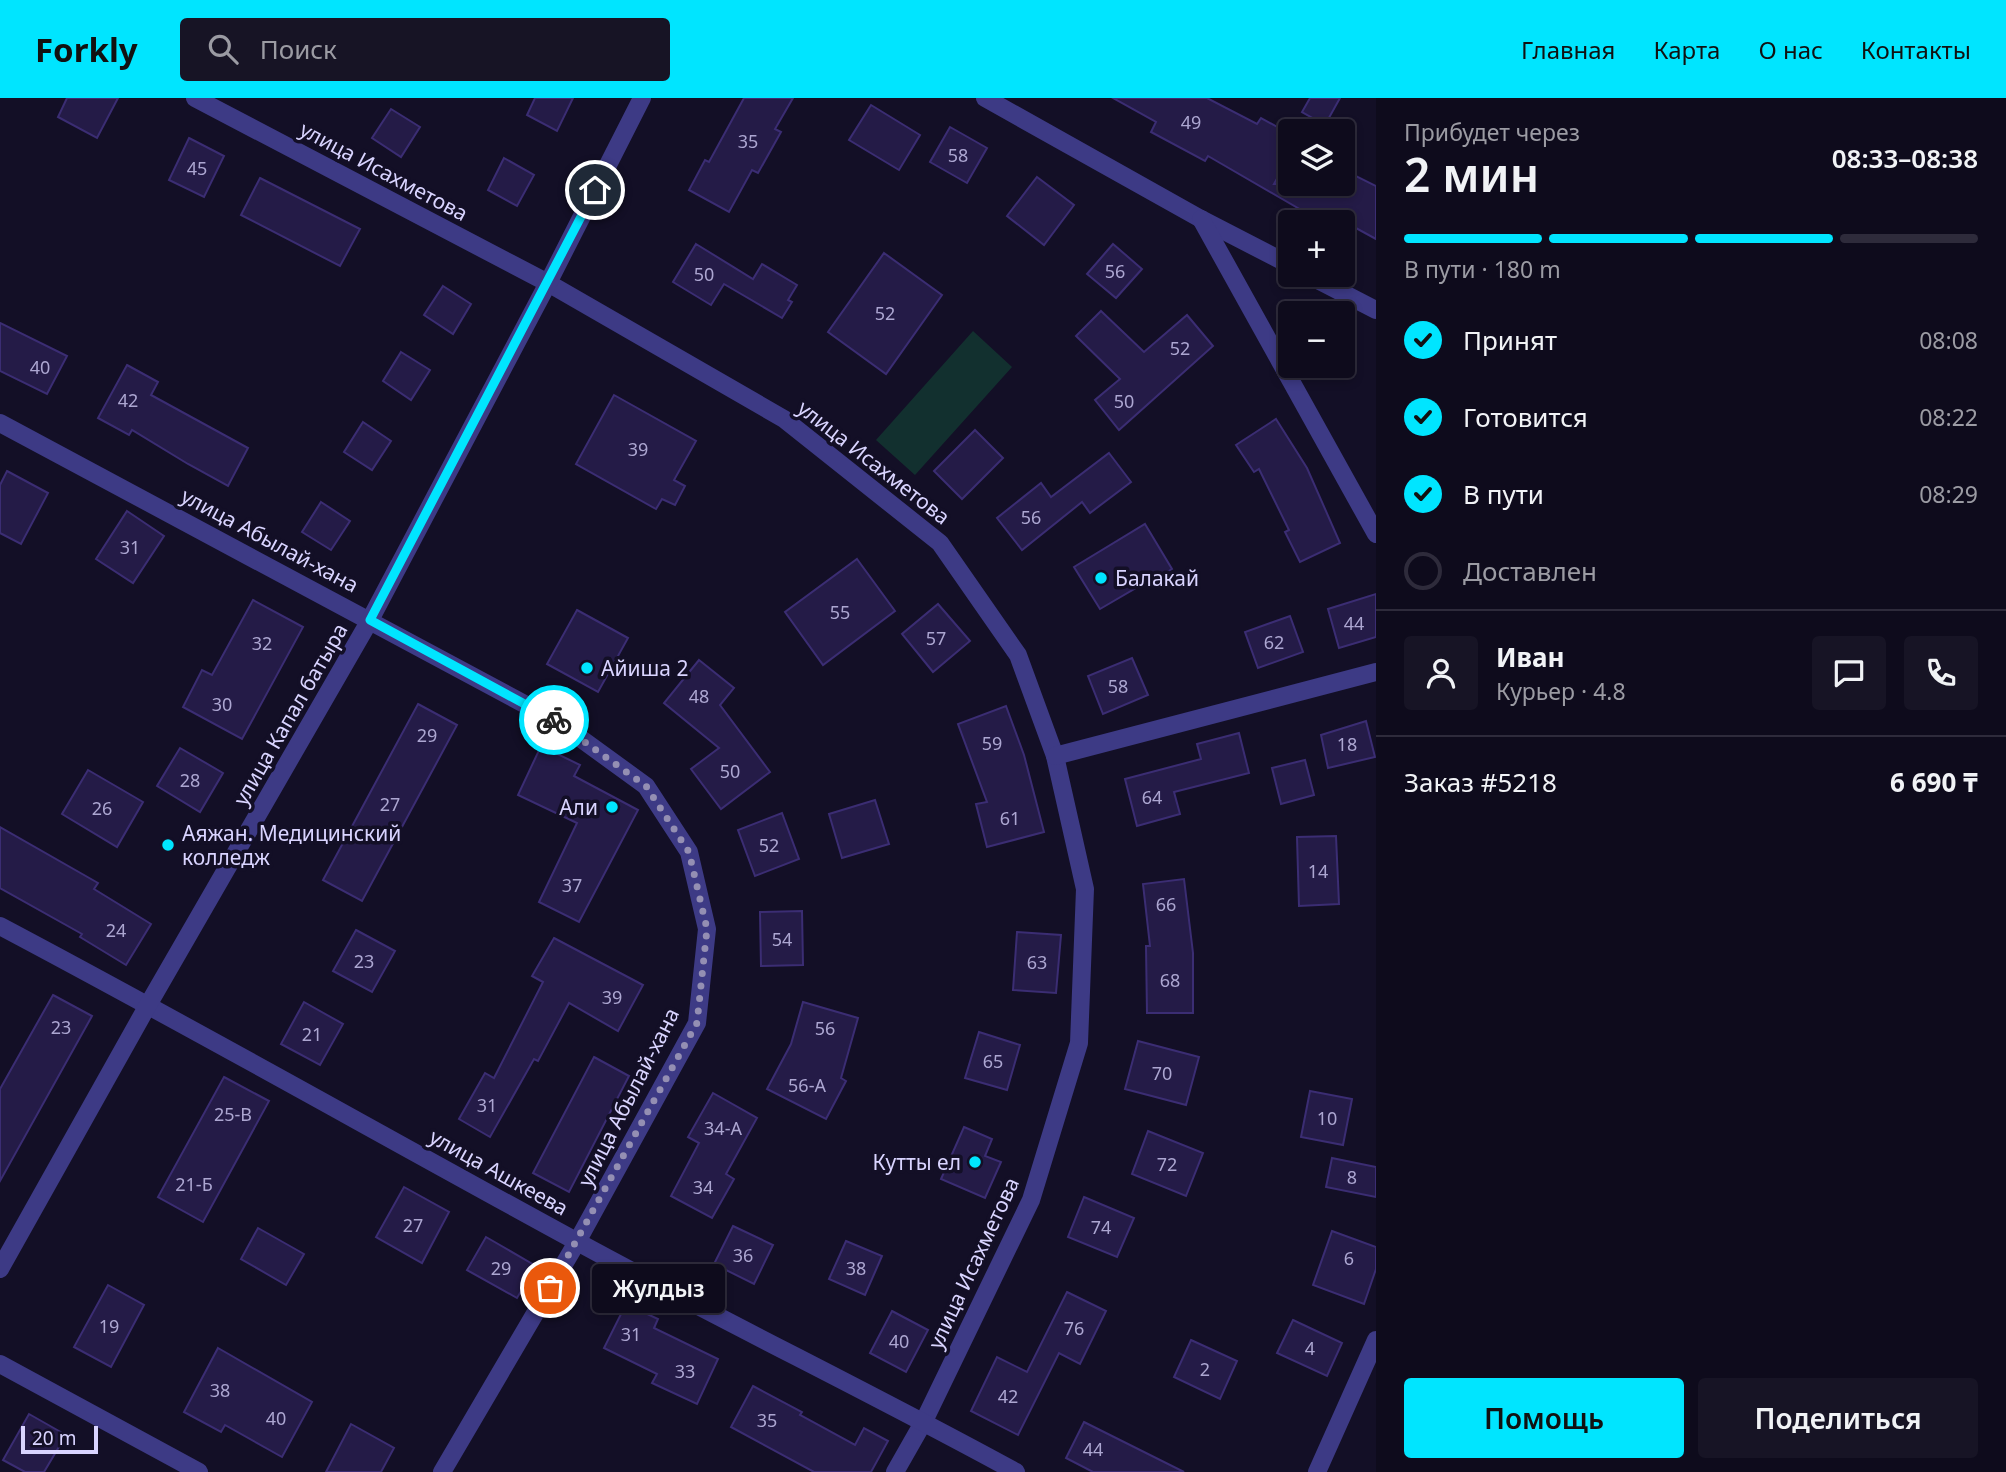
<!DOCTYPE html>
<html lang="ru">
<meta charset="utf-8">
<style>
body{margin:0;font-family:"Noto Sans",sans-serif;background:#171425;color:#f1f3f6;height:100vh;display:flex;flex-direction:column;font-size:26px;white-space:nowrap}
*{box-sizing:border-box;margin:0}
p{font-size:23px;color:#9b9ba3}
.icon{flex:none;width:38px;height:38px;fill:none;stroke:currentColor;stroke-width:2;stroke-linecap:round;stroke-linejoin:round}
.map{position:relative;flex:1;overflow:hidden}
.details{display:flex;flex-direction:column;background:#0e0b1c;width:630px}
.details>*{flex:none}
.controls{position:absolute;left:1278px;top:21px;display:grid;gap:14px}
.controls a{display:grid;place-items:center;width:77px;height:77px;border-radius:7px;background:#0e0b1c;box-shadow:0 4px 10px #0003,0 0 0 2px #2e2b3b;font-size:35px}
.scale{position:absolute;left:21px;bottom:18px;width:77px;box-sizing:border-box;padding-left:7px;border:4px solid #d9d4ff;border-top:0;font-size:19px;line-height:24px;white-space:nowrap;color:#d9d4ff;-webkit-text-stroke:5px #130f26;paint-order:stroke}
.pin{position:absolute;display:grid;place-items:center;width:60px;height:60px;color:#fff;margin:-30px;border:4px solid #fff;border-radius:50%;box-shadow:0 2px 7px #0007}
.courier{position:absolute;display:grid;place-items:center;width:70px;height:70px;margin:-35px;border:5px solid #00e5ff;border-radius:50%;background:#fff;color:#222;box-shadow:0 2px 9px #0007}
.bubble{position:absolute;height:49px;border-radius:7px;background:#0e0b1c;box-shadow:0 4px 10px #0003,0 0 0 2px #2e2b3b;font-size:23px;font-weight:600;line-height:49px;text-align:center}
.head em{font-style:normal;font-weight:600}
.head div{display:flex;flex-direction:column-reverse}
.head{display:flex;align-items:center;justify-content:space-between;height:119px;padding:0 28px}
h1{font-size:46px;font-weight:600;line-height:52px}
.bar{display:grid;grid-template-columns:repeat(4,1fr);gap:10px 7px;align-content:center;height:84px;padding:0 28px}
.bar i{height:9px;border-radius:5px;background:#2e2b3b}
.bar .selected{background:#00e5ff}
.bar p{grid-column:span 4}
.line{display:flex;align-items:center;gap:18px;padding:0 28px;border-top:2px solid #2e2b3b}
.line div{flex:1}
.round{display:grid;place-items:center;flex:none;width:74px;height:74px;border-radius:7px;background:#171425}
ol{padding:0 28px;list-style:none}
li{display:flex;align-items:center;gap:21px;height:77px}
li p{margin-inline-start:auto}
li .icon{padding:7px;border-radius:50%;background:#00e5ff;color:#111;stroke-width:4}
li:last-child{color:#9b9ba3}
li i{width:38px;height:38px;border:4px solid #2e2b3b;border-radius:50%}
.cta{display:flex;gap:14px;margin-top:auto;padding:14px 28px}
.cta a{flex:1;height:80px;border-radius:7px;background:#00e5ff;color:#111;font-size:28px;font-weight:600;line-height:80px;text-align:center}
.cta a+a{background:#171425;color:#f1f3f6}
header{display:flex;align-items:center;gap:42px;box-sizing:border-box;height:98px;padding:0 35px;background:#00e5ff;color:#111}
header strong{font-size:33px}
nav{display:flex;gap:38px;margin-inline-start:auto;font-size:24px}
.search{width:490px;height:63px;background:#171425;display:flex;align-items:center;gap:18px;box-sizing:border-box;padding:0 24px;border-radius:7px;color:#9b9ba3;font-size:26px}
main{display:flex;flex:1;min-height:0}
.map>svg:first-child{display:block}
.green{fill:#12302f}
.building{fill:#241b47;stroke:#3b2d73;stroke-width:2}
.lines{fill:none;stroke-linecap:round;stroke-linejoin:round}
.minor{stroke:#3d3a85;stroke-width:18}
.done{stroke:#948fb3;stroke-width:7;stroke-dasharray:0 12.6}
.route{stroke:#00e5ff;stroke-width:9}
.poi-dot{fill:#00e5ff;stroke:#130f26;stroke-width:2.5}
.labels{text-anchor:middle;dominant-baseline:central;stroke-width:7;stroke-linejoin:round;paint-order:stroke}
.number-label{font-size:18px;fill:#aca6d1}
.street-label{font-size:21px;fill:#d9d4ff;stroke:#130f26}
.poi-label{font-size:21px;fill:#d9d4ff;stroke:#130f26;text-anchor:start}
</style>
<header>
<strong>Forkly</strong>
<div class="search"><svg class="icon" aria-label="search" viewBox="0 0 24 24"><circle cx="10" cy="10" r="6"/><path d="M15 15l6 6"/></svg>Поиск</div>
<nav><a>Главная</a><a>Карта</a><a>О нас</a><a>Контакты</a></nav>
</header>
<main>
<div class="map">
<svg width="1376" height="1374" viewBox="0 0 1376 1374">
<rect width="100%" height="100%" fill="#130f26"/>
<!-- green -->
<polygon class="green" points="973,233 1012,269 915,377 876,342"/>
<!-- building -->
<g class="building">
<polygon points="67,0 118,0 97,40 58,19"/>
<polygon points="535,0 573,0 557,33 527,17"/>
<polygon points="744,0 793,0 775,31 781,34 758,75 752,72 729,114 689,92 705,62 709,64"/>
<polygon points="1113,0 1207,0 1257,26 1261,20 1290,36 1290,57 1274,86 1342,86 1342,71 1376,88 1376,141 1345,124 1322,124 1208,58 1205,63 1151,34 1156,24"/>
<polygon points="1310,0 1340,0 1325,27 1302,14"/>
<polygon points="871,7 920,37 899,72 849,42"/>
<polygon points="391,11 420,29 401,59 372,40"/>
<polygon points="950,29 987,50 967,85 930,64"/>
<polygon points="189,40 224,58 204,99 169,82"/>
<polygon points="504,60 534,77 517,108 488,92"/>
<polygon points="1037,79 1074,107 1044,147 1007,118"/>
<polygon points="260,80 360,131 340,168 241,117"/>
<polygon points="696,146 753,181 762,166 797,187 788,202 792,204 782,220 724,186 711,207 673,184"/>
<polygon points="1113,146 1142,171 1116,200 1087,176"/>
<polygon points="884,155 942,197 886,276 828,234"/>
<polygon points="443,188 471,206 453,236 424,217"/>
<polygon points="1101,213 1144,254 1187,217 1213,248 1119,332 1095,302 1120,281 1076,238"/>
<polygon points="0,225 67,258 47,296 0,273"/>
<polygon points="401,254 430,272 411,302 383,283"/>
<polygon points="127,267 158,284 151,297 248,350 228,388 188,366 132,332 129,337 98,320"/>
<polygon points="614,297 696,343 674,382 685,388 675,407 662,401 656,411 576,366"/>
<polygon points="1276,321 1307,370 1340,445 1300,464 1285,434 1289,432 1259,371 1254,374 1236,347"/>
<polygon points="363,324 391,343 372,372 344,354"/>
<polygon points="975,332 1003,360 962,401 934,373"/>
<polygon points="1109,355 1131,384 1090,415 1082,404 1022,452 997,420 1041,385 1051,399"/>
<polygon points="7,373 48,395 21,446 0,435 0,387"/>
<polygon points="321,404 350,423 331,452 302,434"/>
<polygon points="127,413 164,438 133,485 96,461"/>
<polygon points="1145,426 1172,471 1144,488 1143,486 1100,511 1074,469"/>
<polygon points="857,461 895,513 823,567 785,514"/>
<polygon points="1376,496 1376,539 1339,550 1328,511"/>
<polygon points="253,502 303,529 242,641 183,609 202,572 212,577"/>
<polygon points="938,506 970,543 933,574 902,536"/>
<polygon points="577,512 628,540 598,594 547,566"/>
<polygon points="1290,518 1303,554 1258,570 1245,534"/>
<polygon points="1132,560 1148,597 1103,616 1088,578"/>
<polygon points="699,562 734,590 720,607 770,674 721,711 691,671 719,650 664,605"/>
<polygon points="418,606 457,627 362,803 323,782"/>
<polygon points="1006,608 1024,657 1044,734 987,749 976,706 987,704 958,626"/>
<polygon points="1366,623 1375,659 1328,670 1321,637"/>
<polygon points="1239,635 1249,675 1174,694 1180,716 1137,728 1125,681 1201,661 1197,646"/>
<polygon points="541,648 580,667 574,678 638,712 579,824 539,804 577,725 518,697"/>
<polygon points="180,650 223,675 200,714 157,688"/>
<polygon points="1305,662 1314,697 1281,706 1272,670"/>
<polygon points="88,672 143,704 117,749 62,716"/>
<polygon points="875,702 889,746 842,760 829,716"/>
<polygon points="782,715 799,761 755,778 738,732"/>
<polygon points="0,729 98,785 94,791 151,826 126,867 80,839 82,836 0,790"/>
<polygon points="1336,738 1339,806 1299,808 1297,739"/>
<polygon points="1184,781 1193,855 1193,915 1147,915 1146,848 1150,848 1143,786"/>
<polygon points="802,813 803,867 761,868 760,814"/>
<polygon points="356,832 395,853 372,894 333,873"/>
<polygon points="1017,834 1061,837 1056,895 1013,892"/>
<polygon points="554,840 643,887 618,933 569,905 538,963 534,961 490,1039 459,1021 485,975 494,980 543,884 532,878"/>
<polygon points="53,897 92,918 0,1083 0,991"/>
<polygon points="304,904 343,926 320,967 281,946"/>
<polygon points="803,904 858,920 841,980 846,983 826,1021 767,991 791,946"/>
<polygon points="979,934 1020,947 1007,992 965,980"/>
<polygon points="1138,943 1199,959 1186,1007 1125,991"/>
<polygon points="594,959 629,978 569,1094 533,1075"/>
<polygon points="224,979 269,1003 203,1124 158,1099"/>
<polygon points="1310,993 1352,1001 1343,1047 1301,1039"/>
<polygon points="713,995 757,1020 726,1076 734,1081 712,1120 671,1098 699,1045 688,1039"/>
<polygon points="964,1029 992,1041 985,1058 1001,1064 985,1100 941,1081"/>
<polygon points="1148,1033 1203,1055 1186,1098 1132,1076"/>
<polygon points="1332,1060 1376,1069 1376,1099 1326,1089"/>
<polygon points="404,1089 449,1114 422,1165 376,1139"/>
<polygon points="1084,1099 1134,1120 1117,1159 1068,1139"/>
<polygon points="733,1128 773,1147 754,1186 714,1166"/>
<polygon points="258,1130 304,1156 286,1187 241,1161"/>
<polygon points="1332,1133 1376,1149 1376,1171 1364,1206 1313,1187"/>
<polygon points="486,1139 536,1168 517,1200 467,1172"/>
<polygon points="846,1143 882,1158 865,1197 829,1181"/>
<polygon points="108,1187 144,1207 111,1269 74,1249"/>
<polygon points="1067,1194 1106,1213 1080,1266 1059,1255 1018,1337 971,1313 997,1259 1027,1274"/>
<polygon points="626,1206 658,1221 654,1230 718,1261 697,1306 652,1285 657,1276 604,1250"/>
<polygon points="892,1213 928,1232 906,1274 870,1255"/>
<polygon points="1293,1222 1342,1245 1327,1278 1277,1255"/>
<polygon points="1191,1242 1237,1263 1220,1301 1174,1279"/>
<polygon points="218,1250 312,1304 282,1359 225,1327 221,1334 184,1314"/>
<polygon points="753,1288 802,1314 800,1317 855,1347 864,1330 888,1343 871,1374 814,1374 731,1329"/>
<polygon points="29,1316 66,1337 44,1374 25,1374 3,1362"/>
<polygon points="1084,1324 1184,1374 1093,1374 1066,1360"/>
<polygon points="351,1326 394,1350 381,1374 326,1374"/>
</g>
<g class="lines">
<!-- minor -->
<g class="minor">
<polyline points="195,0 548,185 784,321 940,445 1018,557 1055,658 1085,791 1079,945 1031,1102 924,1323 895,1374"/>
<polyline points="985,0 1201,121 1290,167"/>
<polyline points="1201,121 1376,436"/>
<polyline points="1308,177 1376,212"/>
<polyline points="0,325 558,624 646,688 689,754 707,831 697,925 577,1144 442,1374"/>
<polyline points="1055,658 1376,574"/>
<path d="M0,828C193,930 383,1038 574,1142C720,1222 870,1294 1016,1374"/>
<polyline points="0,1171 148,907 370,522 548,185 642,0"/>
<polyline points="0,1266 199,1374"/>
<polyline points="1317,1374 1376,1242"/>
</g>
</g>
<g class="lines">
<!-- done -->
<polyline class="done" points="550,1190 697,925 707,831 689,754 646,688 554,622"/>
<!-- route -->
<polyline class="route" points="554,622 370,522 595,92"/>
</g>
<!-- markers -->
<g class="poi-dot">
<circle cx="1101" cy="480" r="7"/>
<circle cx="587" cy="570" r="7"/>
<circle cx="612" cy="709" r="7"/>
<circle cx="168" cy="747" r="7"/>
<circle cx="975" cy="1064" r="7"/>
</g>
<g class="labels">
<!-- number labels -->
<g class="number-label">
<text x="1191" y="24">49</text>
<text x="748" y="43">35</text>
<text x="958" y="57">58</text>
<text x="197" y="70">45</text>
<text x="1115" y="173">56</text>
<text x="704" y="176">50</text>
<text x="885" y="215">52</text>
<text x="1180" y="250">52</text>
<text x="40" y="269">40</text>
<text x="128" y="302">42</text>
<text x="1124" y="303">50</text>
<text x="638" y="351">39</text>
<text x="1031" y="419">56</text>
<text x="130" y="449">31</text>
<text x="840" y="514">55</text>
<text x="1354" y="525">44</text>
<text x="936" y="540">57</text>
<text x="1274" y="544">62</text>
<text x="262" y="545">32</text>
<text x="1118" y="588">58</text>
<text x="699" y="598">48</text>
<text x="222" y="606">30</text>
<text x="427" y="637">29</text>
<text x="992" y="645">59</text>
<text x="1347" y="646">18</text>
<text x="730" y="673">50</text>
<text x="190" y="682">28</text>
<text x="1152" y="699">64</text>
<text x="390" y="706">27</text>
<text x="102" y="710">26</text>
<text x="1010" y="720">61</text>
<text x="769" y="747">52</text>
<text x="1318" y="773">14</text>
<text x="572" y="787">37</text>
<text x="1166" y="806">66</text>
<text x="116" y="832">24</text>
<text x="782" y="841">54</text>
<text x="364" y="863">23</text>
<text x="1037" y="864">63</text>
<text x="1170" y="882">68</text>
<text x="612" y="899">39</text>
<text x="61" y="929">23</text>
<text x="825" y="930">56</text>
<text x="312" y="936">21</text>
<text x="993" y="963">65</text>
<text x="1162" y="975">70</text>
<text x="807" y="987">56-А</text>
<text x="487" y="1007">31</text>
<text x="233" y="1016">25-В</text>
<text x="1327" y="1020">10</text>
<text x="723" y="1030">34-А</text>
<text x="1167" y="1066">72</text>
<text x="1352" y="1079">8</text>
<text x="194" y="1086">21-Б</text>
<text x="703" y="1089">34</text>
<text x="413" y="1127">27</text>
<text x="1101" y="1129">74</text>
<text x="743" y="1157">36</text>
<text x="1349" y="1160">6</text>
<text x="501" y="1170">29</text>
<text x="856" y="1170">38</text>
<text x="109" y="1228">19</text>
<text x="1074" y="1230">76</text>
<text x="631" y="1236">31</text>
<text x="899" y="1243">40</text>
<text x="1310" y="1250">4</text>
<text x="1205" y="1271">2</text>
<text x="685" y="1273">33</text>
<text x="220" y="1292">38</text>
<text x="1008" y="1298">42</text>
<text x="276" y="1320">40</text>
<text x="767" y="1322">35</text>
<text x="1093" y="1351">44</text>
</g>
<!-- street labels -->
<g class="street-label">
<text transform="translate(384 73) rotate(28)">улица Исахметова</text>
<text transform="translate(874 364) rotate(38)">улица Исахметова</text>
<text transform="translate(270 442) rotate(28)">улица Абылай-хана</text>
<text transform="translate(290 616) rotate(-60)">улица Капал батыра</text>
<text transform="translate(628 999) rotate(-63)">улица Абылай-хана</text>
<text transform="translate(499 1074) rotate(29)">улица Ашкеева</text>
<text transform="translate(973 1165) rotate(-65)">улица Исахметова</text>
</g>
<!-- poi labels -->
<g class="poi-label">
<text x="1115" y="480">Балакай</text>
<text x="601" y="570">Айиша 2</text>
<text x="598" y="709" text-anchor="end">Али</text>
<text x="182" y="735">Аяжан. Медицинский<tspan x="182" dy="24">колледж</tspan></text>
<text x="961" y="1064" text-anchor="end">Кутты ел</text>
</g>
</g>
</svg>
<div class="controls">
<a><svg class="icon" aria-label="layers" viewBox="0 0 24 24"><path d="M12 4l9 5-9 5-9-5zM3 14l9 5 9-5"/></svg></a>
<a>+</a>
<a>−</a>
</div>
<div class="scale">20 m</div>
<div class="pin" style="left:550px;top:1190px;background:#ea580c"><svg class="icon" aria-label="bag" viewBox="0 0 24 24"><path d="M5 8h14l-1 12H6zM9 8a3 3 0 0 1 6 0"/></svg></div>
<div class="pin" style="left:595px;top:92px;background:#1f2937"><svg class="icon" aria-label="home" viewBox="0 0 24 24"><path d="M3 11l9-7 9 7M6 9v11h12V9"/></svg></div>
<div class="courier" style="left:554px;top:622px"><svg class="icon" aria-label="bike" viewBox="0 0 24 24"><circle cx="6" cy="16" r="4"/><circle cx="18" cy="16" r="4"/><path d="M6 16l4-8h5l3 8M10 8l3 8H6M13 5h3"/></svg></div>
<div class="bubble" style="left:592px;top:1166px;width:133px">Жулдыз</div>
</div>
<section class="details">
<div class="head"><div><h1>2 мин</h1><p>Прибудет через</p></div><em>08:33–08:38</em></div>
<div class="bar"><i class="selected"></i><i class="selected"></i><i class="selected"></i><i></i><p>В пути · 180 m</p></div>
<ol>
<li><svg class="icon" aria-label="check" viewBox="0 0 24 24"><path d="M5 12l5 5 9-10"/></svg>Принят<p>08:08</p></li>
<li><svg class="icon" aria-label="check" viewBox="0 0 24 24"><path d="M5 12l5 5 9-10"/></svg>Готовится<p>08:22</p></li>
<li><svg class="icon" aria-label="check" viewBox="0 0 24 24"><path d="M5 12l5 5 9-10"/></svg>В пути<p>08:29</p></li>
<li><i></i>Доставлен</li>
</ol>
<div class="line" style="height:126px"><a class="round"><svg class="icon" aria-label="person" viewBox="0 0 24 24"><circle cx="12" cy="8" r="4"/><path d="M4 21q1-7 8-7t8 7"/></svg></a><div><b>Иван</b><p>Курьер · 4.8</p></div><a class="round"><svg class="icon" aria-label="chat" viewBox="0 0 24 24"><path d="M4 5h16v11H9l-5 4z"/></svg></a><a class="round"><svg class="icon" aria-label="phone" viewBox="0 0 24 24"><path d="M5 4h4l2 5-3 2q2 4 5 5l2-3 5 2v4C11 20 4 13 5 4z"/></svg></a></div>
<div class="line" style="height:91px"><div>Заказ #5218</div><b>6 690 ₸</b></div>
<div class="cta"><a>Помощь</a><a>Поделиться</a></div>
</section>
</main>
